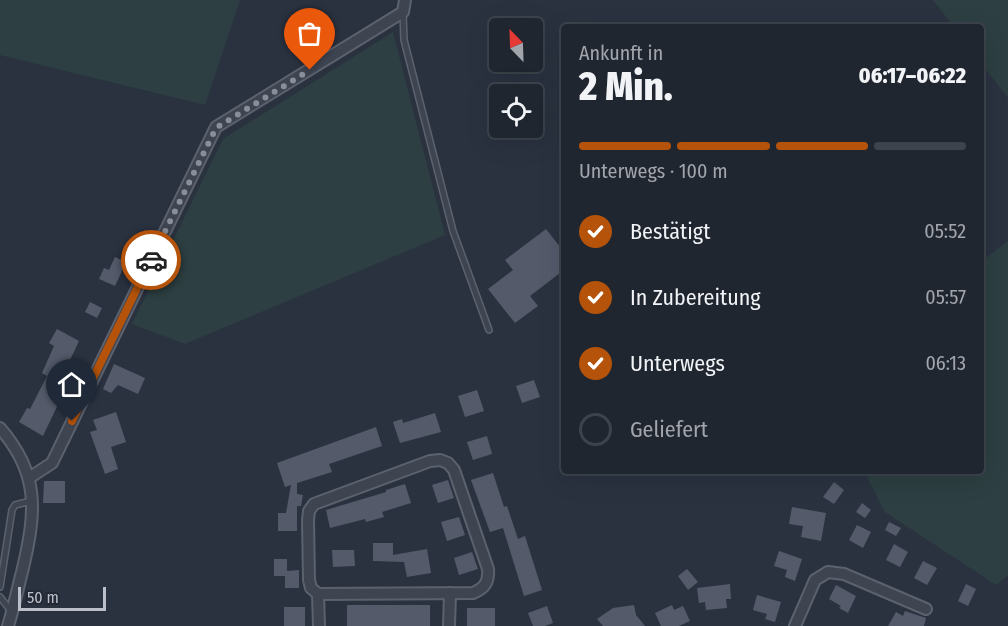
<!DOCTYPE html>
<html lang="de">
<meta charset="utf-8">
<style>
body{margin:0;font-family:"Fira Sans Condensed",sans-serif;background:#282e38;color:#f1f3f6;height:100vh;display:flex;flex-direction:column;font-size:22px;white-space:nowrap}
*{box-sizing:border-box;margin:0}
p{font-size:20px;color:#a2a5ab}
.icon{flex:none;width:33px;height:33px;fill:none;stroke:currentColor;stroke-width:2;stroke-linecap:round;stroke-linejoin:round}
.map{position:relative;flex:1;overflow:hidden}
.drawer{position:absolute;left:561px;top:24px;width:423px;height:450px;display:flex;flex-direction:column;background:#202630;border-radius:6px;box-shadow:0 6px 24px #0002,0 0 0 2px #3d434c}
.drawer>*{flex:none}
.needle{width:39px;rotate:337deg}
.tools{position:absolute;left:489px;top:18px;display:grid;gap:12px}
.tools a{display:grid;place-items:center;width:54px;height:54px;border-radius:6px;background:#202630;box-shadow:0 6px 24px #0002,0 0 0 2px #3d434c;font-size:30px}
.scale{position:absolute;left:18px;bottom:15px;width:88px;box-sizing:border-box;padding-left:6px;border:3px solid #bbbfca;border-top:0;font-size:16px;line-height:21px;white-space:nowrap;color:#bbbfca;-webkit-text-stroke:4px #232935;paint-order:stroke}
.pin{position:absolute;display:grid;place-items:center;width:51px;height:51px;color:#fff;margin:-62px -26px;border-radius:50% 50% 50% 0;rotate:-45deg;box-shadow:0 0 6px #0007}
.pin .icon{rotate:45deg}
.courier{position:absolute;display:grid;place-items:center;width:60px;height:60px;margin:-30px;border:4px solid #b45309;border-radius:50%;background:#fff;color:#222;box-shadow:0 2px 8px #0007}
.headline em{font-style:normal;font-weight:800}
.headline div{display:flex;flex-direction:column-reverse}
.headline{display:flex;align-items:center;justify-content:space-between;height:102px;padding:0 18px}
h1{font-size:39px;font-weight:800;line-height:45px}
.bar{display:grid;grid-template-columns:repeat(4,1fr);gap:9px 6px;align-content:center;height:72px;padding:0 18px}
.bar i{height:8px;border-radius:4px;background:#3d434c}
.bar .on{background:#b45309}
.bar p{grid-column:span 4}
ol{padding:0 18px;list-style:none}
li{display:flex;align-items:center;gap:18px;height:66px}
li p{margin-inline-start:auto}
li .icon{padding:6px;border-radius:50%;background:#b45309;color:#fff;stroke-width:4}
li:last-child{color:#a2a5ab}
li i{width:33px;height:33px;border:3px solid #3d434c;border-radius:50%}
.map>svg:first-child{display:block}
.green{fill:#2d3f42}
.building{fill:#545a6a}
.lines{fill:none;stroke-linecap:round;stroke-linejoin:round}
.service-casing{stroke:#5c626d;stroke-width:8}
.minor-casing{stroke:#5c626d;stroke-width:14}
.service{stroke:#3e4450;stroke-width:5}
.minor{stroke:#3e4450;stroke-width:10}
.done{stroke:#888e9a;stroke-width:6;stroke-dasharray:0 10.8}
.route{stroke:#b45309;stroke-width:8}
</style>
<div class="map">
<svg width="1008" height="626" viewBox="0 0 1008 626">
<rect width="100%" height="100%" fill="#2a3240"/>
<!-- green -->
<g class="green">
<polygon points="0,0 240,0 205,105 0,55"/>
<polygon points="933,0 1008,0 1008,98 981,63 981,27 954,27"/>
<polygon points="393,32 445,235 185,344 132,324 223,139"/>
<polygon points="1008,241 1008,575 996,585 885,512 864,471 981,471 981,279 987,272 981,268 981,262"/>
</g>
<!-- building -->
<g class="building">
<polygon points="546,229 564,252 564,270 530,296 538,306 515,323 488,289 513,270 505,260"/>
<polygon points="115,257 126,262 115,286 99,279 104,268 109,270"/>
<polygon points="90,302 102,308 97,318 85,312"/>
<polygon points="57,329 79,341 55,392 62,396 43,436 19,422 27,408 30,409 47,376 42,373 54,346 49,343"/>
<polygon points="114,364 145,378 138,394 118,385 111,393 103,389"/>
<polygon points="534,380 540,397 522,403 516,386"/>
<polygon points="477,390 484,411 465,417 458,396"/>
<polygon points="116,412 126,442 111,447 118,469 105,474 90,432 97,430 93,420"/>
<polygon points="435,413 441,432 400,443 393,422 402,419 403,423"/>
<polygon points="376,427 382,446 329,464 332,472 297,483 297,494 303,495 301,506 297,506 297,531 278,531 278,513 286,513 291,485 285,487 277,463"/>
<polygon points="487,436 492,454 473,460 467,442"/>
<polygon points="493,473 504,507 507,506 518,539 525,536 542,590 524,596 503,528 490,532 471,480"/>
<polygon points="448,480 454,498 438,503 432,485"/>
<polygon points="44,481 65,481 65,503 43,503"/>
<polygon points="834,482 844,490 834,504 823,497"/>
<polygon points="405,484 411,503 382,512 384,517 366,522 365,519 330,528 326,510 386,492 386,490"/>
<polygon points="862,503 871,510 865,518 856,512"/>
<polygon points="792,507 826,513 821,541 801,537 803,526 789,524"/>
<polygon points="459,517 465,535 447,541 441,522"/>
<polygon points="889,522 901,528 896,536 885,530"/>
<polygon points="857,525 871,532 863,548 849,540"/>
<polygon points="373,543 393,543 393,555 427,549 431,573 407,577 404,562 373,561"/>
<polygon points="894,544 908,552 900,567 886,560"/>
<polygon points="332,550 354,550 355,566 333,567"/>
<polygon points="779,551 802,559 795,581 785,577 787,570 774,566"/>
<polygon points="472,552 478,569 459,575 454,558"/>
<polygon points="274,559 287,559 287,571 299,570 299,588 285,588 285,576 274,576"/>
<polygon points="923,561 937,568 927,585 914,578"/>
<polygon points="687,569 698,582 688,590 678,576"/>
<polygon points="730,584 731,599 726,599 727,608 706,610 705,602 699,603 697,588"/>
<polygon points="966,584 976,589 968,606 958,601"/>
<polygon points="836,585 856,596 848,613 839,608 841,606 829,599"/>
<polygon points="757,595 781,602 775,622 765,619 767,614 753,610"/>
<rect x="347" y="605" width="83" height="21"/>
<polygon points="634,605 636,615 645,626 603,626 597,619 613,608"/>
<polygon points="672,605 674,610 683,606 690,621 679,626 661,626 655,613"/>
<polygon points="547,606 553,623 545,626 533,626 528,613"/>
<rect x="284" y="607" width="21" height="19"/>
<rect x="467" y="608" width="28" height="18"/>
<polygon points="905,611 926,618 924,626 888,626 896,612 903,616"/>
</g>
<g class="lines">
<!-- service casing -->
<g class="service-casing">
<g id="service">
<polyline points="403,12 404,40 453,231 489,330"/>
<polyline points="0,587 12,510 15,505 31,501"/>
<polyline points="0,597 11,611"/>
</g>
</g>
<!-- minor casing -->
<g class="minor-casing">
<g id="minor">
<path d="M0,428C40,474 36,512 23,568C18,587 14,607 8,626"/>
<path d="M440,460L448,463L454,470L488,569C489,582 485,588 473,593L318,594L311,588L309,580L308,520L309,511L314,504L430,461Z"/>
<polyline points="29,478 52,463 216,127 403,12 405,0"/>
<polyline points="318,594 319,626"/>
<polyline points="449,626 450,593"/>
<polyline points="795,626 815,580 828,572 844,574 926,609"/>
</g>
</g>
<!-- service -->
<use href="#service" class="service"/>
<!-- minor -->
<use href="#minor" class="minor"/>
</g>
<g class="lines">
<!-- done -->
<polyline class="done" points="151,260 216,128 310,70"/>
<!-- route -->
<polyline class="route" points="72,421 151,260"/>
</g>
</svg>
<div class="tools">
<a><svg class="needle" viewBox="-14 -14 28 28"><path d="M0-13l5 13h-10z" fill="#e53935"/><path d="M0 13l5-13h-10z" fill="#a2a5ab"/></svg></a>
<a><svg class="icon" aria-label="locate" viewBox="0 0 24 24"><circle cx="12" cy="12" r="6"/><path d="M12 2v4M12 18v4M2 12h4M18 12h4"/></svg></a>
</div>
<div class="scale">50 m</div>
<div class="pin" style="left:310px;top:70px;background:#ea580c"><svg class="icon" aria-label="bag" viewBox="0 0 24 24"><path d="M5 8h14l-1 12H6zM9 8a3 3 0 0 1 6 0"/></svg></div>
<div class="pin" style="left:72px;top:421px;background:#1f2937"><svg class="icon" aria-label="home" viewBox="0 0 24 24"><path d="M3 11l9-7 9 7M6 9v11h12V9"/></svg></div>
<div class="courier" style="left:151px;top:260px"><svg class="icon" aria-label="car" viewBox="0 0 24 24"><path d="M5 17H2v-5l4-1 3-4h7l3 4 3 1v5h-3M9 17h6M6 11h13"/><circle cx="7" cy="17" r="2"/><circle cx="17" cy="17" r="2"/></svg></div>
<section class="drawer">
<div class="headline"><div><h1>2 Min.</h1><p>Ankunft in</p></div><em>06:17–06:22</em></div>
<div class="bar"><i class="on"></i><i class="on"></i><i class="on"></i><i></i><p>Unterwegs · 100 m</p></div>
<ol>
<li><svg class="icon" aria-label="check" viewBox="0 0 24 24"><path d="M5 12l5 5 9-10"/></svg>Bestätigt<p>05:52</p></li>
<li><svg class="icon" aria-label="check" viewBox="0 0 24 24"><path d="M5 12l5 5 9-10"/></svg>In Zubereitung<p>05:57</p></li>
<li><svg class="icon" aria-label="check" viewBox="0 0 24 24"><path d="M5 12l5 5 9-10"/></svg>Unterwegs<p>06:13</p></li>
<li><i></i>Geliefert</li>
</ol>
</section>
</div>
